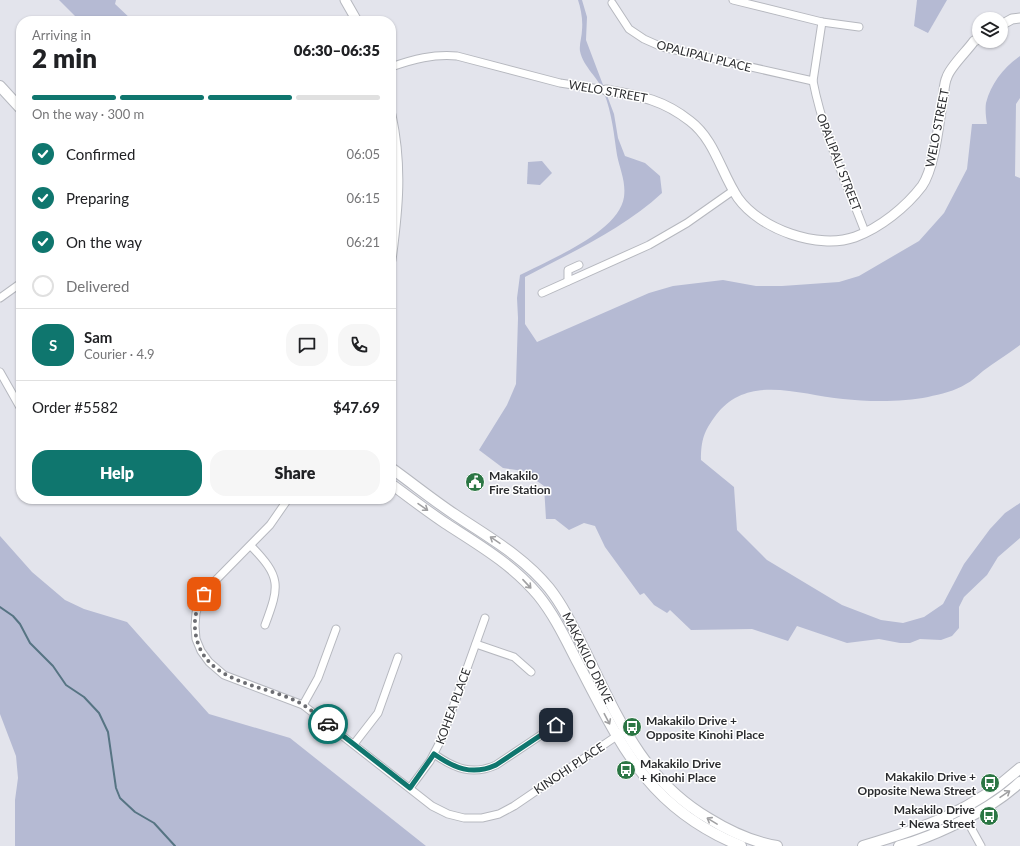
<!DOCTYPE html>
<meta charset="utf-8">
<style>
body{margin:0;font-family:Lato,sans-serif;background:#f6f6f6;color:#202124;height:100vh;display:flex;flex-direction:column;font-size:15px;white-space:nowrap}
*{box-sizing:border-box;margin:0}
p{font-size:13px;color:#757577}
.icon{flex:none;width:22px;height:22px;fill:none;stroke:currentColor;stroke-width:2;stroke-linecap:round;stroke-linejoin:round}
.map{position:relative;flex:1;overflow:hidden}
.details{position:absolute;left:16px;top:16px;width:380px;height:488px;display:flex;flex-direction:column;background:#fff;border-radius:16px;box-shadow:0 1px 3px #0004}
.details>*{flex:none}
.fabs{position:absolute;left:972px;top:12px;display:grid;gap:8px}
.fabs a{display:grid;place-items:center;width:36px;height:36px;border-radius:50%;background:#fff;box-shadow:0 1px 3px #0004;font-size:20px}
.pin{position:absolute;display:grid;place-items:center;width:34px;height:34px;color:#fff;margin:-17px;border-radius:8px;box-shadow:0 2px 6px #0006}
.courier{position:absolute;display:grid;place-items:center;width:40px;height:40px;margin:-20px;border:3px solid #0f766e;border-radius:50%;background:#fff;color:#222;box-shadow:0 1px 5px #0007}
.headline em{font-style:normal;font-weight:800}
.headline div{display:flex;flex-direction:column-reverse}
.headline{display:flex;align-items:center;justify-content:space-between;height:68px;padding:0 16px}
h1{font-size:26px;font-weight:800;line-height:30px}
.bar{display:grid;grid-template-columns:repeat(4,1fr);gap:6px 4px;align-content:center;height:48px;padding:0 16px}
.bar i{height:5px;border-radius:3px;background:#e0e0e0}
.bar .active{background:#0f766e}
.bar p{grid-column:span 4}
.line{display:flex;align-items:center;gap:10px;padding:0 16px;border-top:1px solid #e0e0e0}
.line div{flex:1}
.round{display:grid;place-items:center;flex:none;width:42px;height:42px;border-radius:16px;background:#f6f6f6}
ol{padding:0 16px;list-style:none}
li{display:flex;align-items:center;gap:12px;height:44px}
li p{margin-inline-start:auto}
li .icon{padding:4px;border-radius:50%;background:#0f766e;color:#fff;stroke-width:4}
li:last-child{color:#757577}
li i{width:22px;height:22px;border:2px solid #e0e0e0;border-radius:50%}
.action{display:flex;gap:8px;margin-top:auto;padding:8px 16px}
.action a{flex:1;height:46px;border-radius:16px;background:#0f766e;color:#fff;font-size:16px;font-weight:800;line-height:46px;text-align:center}
.action a+a{background:#f6f6f6;color:#202124}
.map>svg:first-child{display:block}
.green{fill:#b5bad3}
.lines{fill:none;stroke-linecap:round;stroke-linejoin:round}
.stream{stroke:#567483;stroke-width:2}
.minor-casing{stroke:#b6b8bf;stroke-width:9}
.tertiary-casing{stroke:#b6b8bf;stroke-width:11}
.secondary-casing{stroke:#b6b8bf;stroke-width:12}
.minor{stroke:#fff;stroke-width:7}
.tertiary{stroke:#fff;stroke-width:9}
.secondary{stroke:#fff;stroke-width:10}
.oneway{stroke:#a0a0a2}
.done{stroke:#6c6d72;stroke-width:4;stroke-dasharray:0 7.2}
.route{stroke:#0f766e;stroke-width:5}
.labels{text-anchor:middle;dominant-baseline:central;stroke-width:3;stroke-linejoin:round;paint-order:stroke}
.street-label{font-size:12px;fill:#2c2d30;stroke:#fff}
.poi-label{font-size:12px;font-weight:bold;fill:#2c2d30;stroke:#fff;text-anchor:start}
</style>
<div class="map">
<svg width="1020" height="846" viewBox="0 0 1020 846">
<rect width="100%" height="100%" fill="#e3e4ec"/>
<!-- green -->
<g class="green">
<polygon points="59,0 116,0 115,4 133,21 80,21"/>
<path d="M578,0H582L587,17L586,40L614,114L618,138L625,156L645,163L660,176L662,193C623,229 572,252 525,277V324L537,342L649,293L673,286L723,280L756,286H782L839,282L859,276L919,241L944,213L967,169L972,124H987C986,118 985,109 986,103C991,83 1004,67 1020,56V98L1016,104L1015,176L1020,178V345C1008,354 995,362 983,371C977,376 972,381 966,384C955,391 941,394 928,397C904,402 869,402 843,399C800,395 748,373 716,415C704,431 701,440 701,460L734,487L737,530L767,560L842,605L881,620L903,623L924,617L943,604L964,564L990,529L1005,513L1020,503V538L998,557L987,575L964,597L959,607V628L952,636L941,640L920,639L910,643H900L879,639L847,643L797,626L788,641L752,629L691,630L670,610L667,613L654,605L644,593L640,595L605,547L595,526L584,523L569,530L555,519H546L544,486L523,471L503,468L479,450L507,405L516,384L518,318L517,298L520,275C549,260 619,232 624,197C626,181 620,170 617,155C614,135 612,113 604,93C599,78 583,67 580,51C579,45 582,36 582,30C583,20 581,9 578,0Z"/>
<polygon points="917,0 947,0 928,33 914,26"/>
<polygon points="542,161 552,173 540,185 527,184 528,162"/>
<polygon points="0,536 32,572 65,600 84,609 127,622 209,714 290,738 426,846 15,846 15,800 18,778 16,756 0,714"/>
</g>
<g class="lines">
<!-- stream -->
<polyline class="stream" points="0,607 13,616 20,624 30,643 53,666 66,685 84,697 99,713 108,732 116,788 120,798 135,812 154,823 175,846"/>
<!-- minor casing -->
<g class="minor-casing">
<g id="minor">
<polyline points="733,0 822,22 859,27"/>
<polyline points="612,3 629,29 644,39 662,47 813,81"/>
<path d="M822,22L813,81C823,133 846,182 865,232"/>
<path d="M391,67C414,59 433,54 457,56L560,83L606,90"/>
<polyline points="568,281 568,270 579,265"/>
<polyline points="542,293 649,245 687,223 734,190"/>
<polyline points="0,298 21,283"/>
<polyline points="0,372 21,409"/>
<polyline points="288,499 270,525 211,585 200,600 196,613 195,626 196,639 201,651 209,662 224,675 303,705 432,806 448,814 464,818 482,818 499,814 514,806 621,733"/>
<path d="M251,546C281,577 280,585 265,625"/>
<polyline points="476,644 514,657 531,672"/>
<polyline points="303,705 318,678 336,629"/>
<polyline points="354,744 378,713 398,657"/>
<path d="M434,754C454,768 472,776 496,765L568,717"/>
<polyline points="410,788 430,761 442,738 485,618"/>
<polyline points="964,815 981,846"/>
</g>
</g>
<!-- tertiary casing -->
<g class="tertiary-casing">
<g id="tertiary">
<polyline points="345,0 357,21"/>
<polyline points="1001,25 1012,19 1020,18"/>
<path d="M606,90C640,96 662,99 690,121C715,140 721,173 738,198C760,229 818,250 855,237C880,228 906,207 922,186C935,167 939,121 943,98C944,92 944,83 947,77C950,67 967,51 974,41L979,39"/>
<path d="M391,115C402,166 398,208 391,260"/>
</g>
</g>
<!-- secondary casing -->
<g class="secondary-casing">
<g id="secondary">
<polyline points="0,86 21,109"/>
<path d="M391,468C412,483 433,500 454,514C488,537 523,556 549,588C564,607 574,629 585,651C617,716 642,779 708,818C729,831 752,842 777,846"/>
<path d="M391,484C409,497 427,511 445,523C479,545 512,564 538,595C555,616 566,640 578,663C622,747 648,808 741,846"/>
<path d="M863,846C924,828 971,812 1020,768"/>
<path d="M899,846C936,836 992,809 1020,782"/>
</g>
</g>
<!-- minor -->
<use href="#minor" class="minor"/>
<!-- tertiary -->
<use href="#tertiary" class="tertiary"/>
<!-- secondary -->
<use href="#secondary" class="secondary"/>
</g>
<!-- one-way arrows -->
<defs><path id="oneway-shaft" d="M-6 0H5M1.5-3L5.5 0L1.5 3" fill="none" stroke-width="1.6" stroke-linecap="round" stroke-linejoin="round"/></defs>
<g class="oneway">
<use href="#oneway-shaft" transform="translate(423 507) rotate(35)"/>
<use href="#oneway-shaft" transform="translate(495 540) rotate(-146)"/>
<use href="#oneway-shaft" transform="translate(527 584) rotate(47)"/>
<use href="#oneway-shaft" transform="translate(607 719) rotate(62)"/>
<use href="#oneway-shaft" transform="translate(1005 794) rotate(-34)"/>
<use href="#oneway-shaft" transform="translate(712 821) rotate(-149)"/>
</g>
<g class="lines">
<!-- done -->
<path class="done" d="M204,594C196,607 193,621 196,636C205,682 260,684 296,701C307,706 318,716 328,724"/>
<!-- route -->
<path class="route" d="M328,724L410,788L434,754C454,768 472,776 496,765L556,725"/>
</g>
<!-- icons -->
<defs>
<g id="civic-disc" transform="scale(1)"><circle r="9.5" fill="#2b7644" stroke="#fff"/><path d="M-.6-6.5H3V-4.5H.6V-3L4-1V1h2V6H-6V1h2V-1L-.6-3ZM-1.2 2.5V6h2.4V2.5Z" fill="#fff"/></g>
<g id="bus-disc" transform="scale(1)"><circle r="9.5" fill="#2b7644" stroke="#fff"/><path d="M-5-6H5V4H4V6H2V4H-2V6H-4V4H-5ZM-3.5-4V0h7V-4ZM-3.5 1.2v1.5H-2V1.2ZM2 1.2v1.5H3.5V1.2Z" fill="#fff"/></g>
</defs>
<g fill-rule="evenodd">
<use href="#civic-disc" x="475" y="482"/>
<use href="#bus-disc" x="632" y="727"/>
<use href="#bus-disc" x="626" y="770"/>
<use href="#bus-disc" x="990" y="783"/>
<use href="#bus-disc" x="989" y="816"/>
</g>
<g class="labels">
<!-- street labels -->
<g class="street-label">
<text transform="translate(704 56) rotate(14)">OPALIPALI PLACE</text>
<text transform="translate(608 91) rotate(10)">WELO STREET</text>
<text transform="translate(937 128) rotate(-79)">WELO STREET</text>
<text transform="translate(839 162) rotate(69)">OPALIPALI STREET</text>
<text transform="translate(588 658) rotate(64)">MAKAKILO DRIVE</text>
<text transform="translate(453 706) rotate(-70)">KOHEA PLACE</text>
<text transform="translate(569 768) rotate(-34)">KINOHI PLACE</text>
</g>
<!-- poi labels -->
<g class="poi-label">
<text x="489" y="475">Makakilo<tspan x="489" dy="14">Fire Station</tspan></text>
<text x="646" y="720">Makakilo Drive +<tspan x="646" dy="14">Opposite Kinohi Place</tspan></text>
<text x="640" y="763">Makakilo Drive<tspan x="640" dy="14">+ Kinohi Place</tspan></text>
<text x="976" y="776" text-anchor="end">Makakilo Drive +<tspan x="976" dy="14">Opposite Newa Street</tspan></text>
<text x="975" y="809" text-anchor="end">Makakilo Drive<tspan x="975" dy="14">+ Newa Street</tspan></text>
</g>
</g>
</svg>
<div class="fabs">
<a><svg class="icon" aria-label="layers" viewBox="0 0 24 24"><path d="M12 4l9 5-9 5-9-5zM3 14l9 5 9-5"/></svg></a>
</div>
<div class="pin" style="left:204px;top:594px;background:#ea580c"><svg class="icon" aria-label="bag" viewBox="0 0 24 24"><path d="M5 8h14l-1 12H6zM9 8a3 3 0 0 1 6 0"/></svg></div>
<div class="pin" style="left:556px;top:725px;background:#1f2937"><svg class="icon" aria-label="home" viewBox="0 0 24 24"><path d="M3 11l9-7 9 7M6 9v11h12V9"/></svg></div>
<div class="courier" style="left:328px;top:724px"><svg class="icon" aria-label="car" viewBox="0 0 24 24"><path d="M5 17H2v-5l4-1 3-4h7l3 4 3 1v5h-3M9 17h6M6 11h13"/><circle cx="7" cy="17" r="2"/><circle cx="17" cy="17" r="2"/></svg></div>
<section class="details">
<div class="headline"><div><h1>2 min</h1><p>Arriving in</p></div><em>06:30–06:35</em></div>
<div class="bar"><i class="active"></i><i class="active"></i><i class="active"></i><i></i><p>On the way · 300 m</p></div>
<ol>
<li><svg class="icon" aria-label="check" viewBox="0 0 24 24"><path d="M5 12l5 5 9-10"/></svg>Confirmed<p>06:05</p></li>
<li><svg class="icon" aria-label="check" viewBox="0 0 24 24"><path d="M5 12l5 5 9-10"/></svg>Preparing<p>06:15</p></li>
<li><svg class="icon" aria-label="check" viewBox="0 0 24 24"><path d="M5 12l5 5 9-10"/></svg>On the way<p>06:21</p></li>
<li><i></i>Delivered</li>
</ol>
<div class="line" style="height:72px"><b class="round" style="background:#0f766e;color:#fff">S</b><div><b>Sam</b><p>Courier · 4.9</p></div><a class="round"><svg class="icon" aria-label="chat" viewBox="0 0 24 24"><path d="M4 5h16v11H9l-5 4z"/></svg></a><a class="round"><svg class="icon" aria-label="phone" viewBox="0 0 24 24"><path d="M5 4h4l2 5-3 2q2 4 5 5l2-3 5 2v4C11 20 4 13 5 4z"/></svg></a></div>
<div class="line" style="height:52px"><div>Order #5582</div><b>$47.69</b></div>
<div class="action"><a>Help</a><a>Share</a></div>
</section>
</div>
